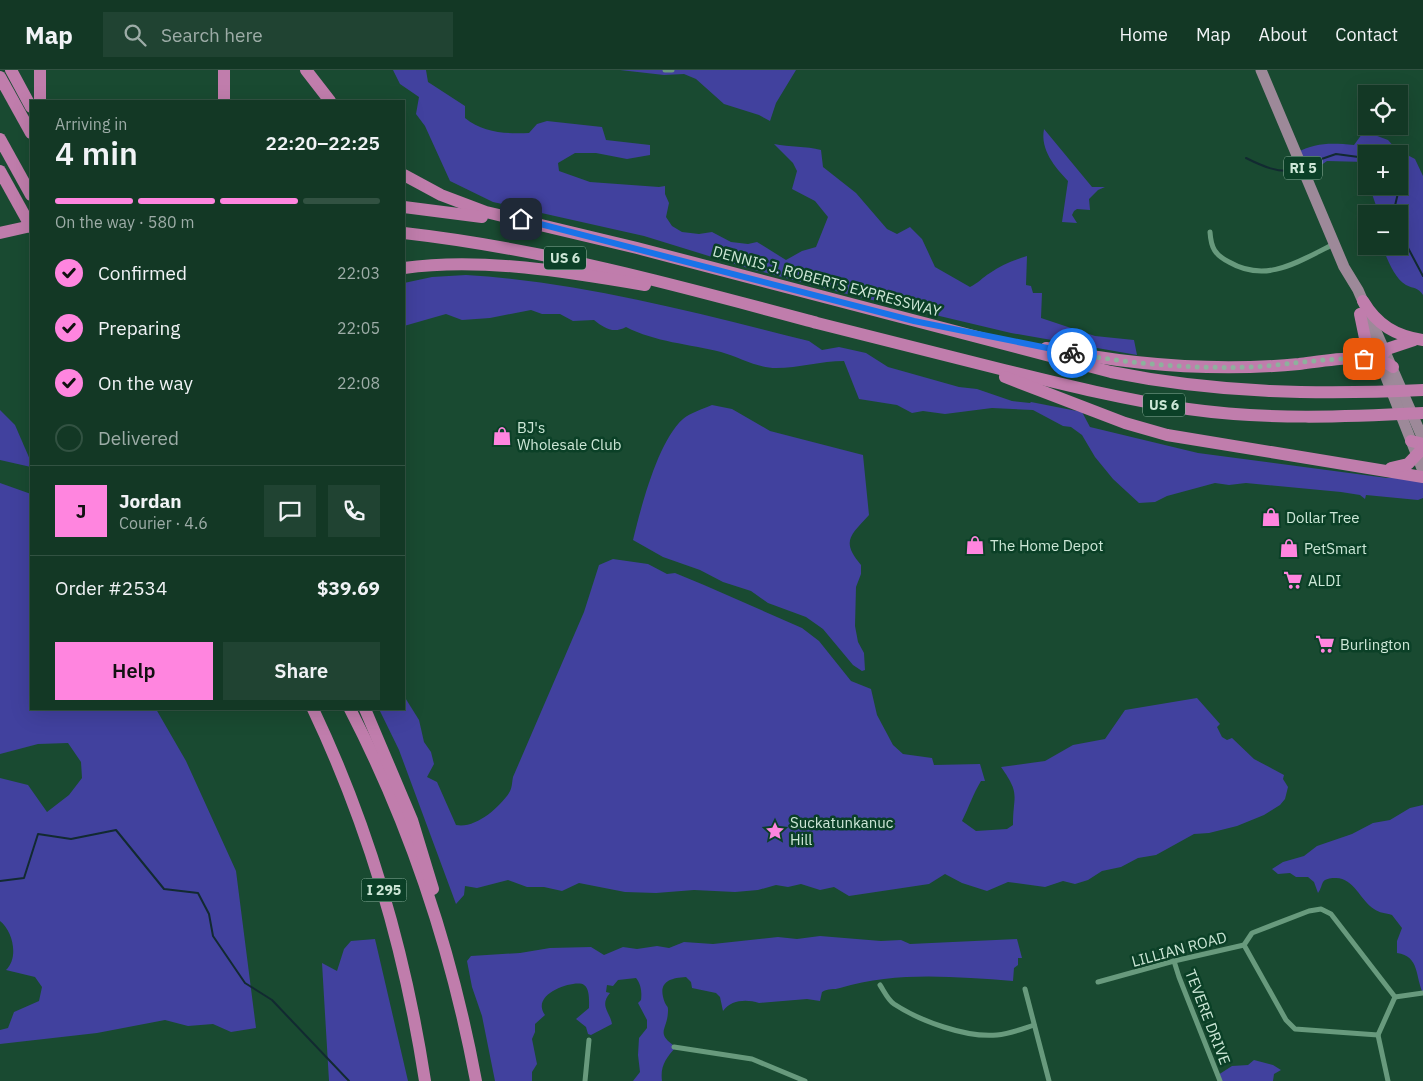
<!DOCTYPE html>
<meta charset="utf-8">
<style>
body{margin:0;font-family:"IBM Plex Sans",sans-serif;background:#204332;color:#f1f3f6;height:100vh;display:flex;flex-direction:column;font-size:19px;white-space:nowrap}
*{box-sizing:border-box;margin:0}
p{font-size:16px;color:#9daca7}
.icon{flex:none;width:28px;height:28px;fill:none;stroke:currentColor;stroke-width:2;stroke-linecap:round;stroke-linejoin:round}
.map{position:relative;flex:1;overflow:hidden}
.side{position:absolute;left:30px;top:30px;width:375px;height:610px;display:flex;flex-direction:column;background:#133825;border-radius:0px;box-shadow:0 5px 20px #0002,0 0 0 1px #325242}
.side>*{flex:none}
.tools{position:absolute;left:1358px;top:15px;display:grid;gap:10px}
.tools a{display:grid;place-items:center;width:50px;height:50px;border-radius:0px;background:#133825;box-shadow:0 5px 20px #0002,0 0 0 1px #325242;font-size:25px}
.pin{position:absolute;display:grid;place-items:center;width:42px;height:42px;color:#fff;margin:-21px;border-radius:10px;box-shadow:0 2px 8px #0006}
.courier{position:absolute;display:grid;place-items:center;width:50px;height:50px;margin:-25px;border:4px solid #1a73e8;border-radius:50%;background:#fff;color:#222;box-shadow:0 1px 6px #0007}
.summary em{font-style:normal;font-weight:600}
.summary div{display:flex;flex-direction:column-reverse}
.summary{display:flex;align-items:center;justify-content:space-between;height:85px;padding:0 25px}
h1{font-size:32px;font-weight:600;line-height:38px}
.bar{display:grid;grid-template-columns:repeat(4,1fr);gap:8px 5px;align-content:center;height:60px;padding:0 25px}
.bar i{height:6px;border-radius:4px;background:#325242}
.bar .on{background:#ff85df}
.bar p{grid-column:span 4}
.line{display:flex;align-items:center;gap:12px;padding:0 25px;border-top:1px solid #325242}
.line div{flex:1}
.round{display:grid;place-items:center;flex:none;width:52px;height:52px;border-radius:0px;background:#204332}
ol{padding:0 25px;list-style:none}
li{display:flex;align-items:center;gap:15px;height:55px}
li p{margin-inline-start:auto}
li .icon{padding:5px;border-radius:50%;background:#ff85df;color:#111;stroke-width:4}
li:last-child{color:#9daca7}
li i{width:28px;height:28px;border:2px solid #325242;border-radius:50%}
.button{display:flex;gap:10px;margin-top:auto;padding:10px 25px}
.button a{flex:1;height:58px;border-radius:0px;background:#ff85df;color:#111;font-size:20px;font-weight:600;line-height:58px;text-align:center}
.button a+a{background:#204332;color:#f1f3f6}
header{display:flex;align-items:center;gap:30px;box-sizing:border-box;height:70px;padding:0 25px;background:#133825;border-bottom:1px solid #325242}
header strong{font-size:24px}
nav{display:flex;gap:28px;margin-inline-start:auto;font-size:18px}
.search{width:350px;height:45px;background:#204332;display:flex;align-items:center;gap:12px;box-sizing:border-box;padding:0 18px;border-radius:0px;color:#9daca7;font-size:19px}
.map>svg:first-child{display:block}
.green{fill:#41419e}
.lines{fill:none;stroke-linecap:round;stroke-linejoin:round}
.stream{stroke:#122a31;stroke-width:2}
.minor{stroke:#689a7d;stroke-width:5}
.primary{stroke:#9d8999;stroke-width:11}
.motorway{stroke:#c07dac;stroke-width:12}
.done{stroke:#8eb09d;stroke-width:5;stroke-dasharray:0 9}
.route{stroke:#1a73e8;stroke-width:6}
.labels{text-anchor:middle;dominant-baseline:central;stroke-width:5;stroke-linejoin:round;paint-order:stroke}
.shield{fill:#0b4027;stroke:#93b5a2;stroke-width:1}
.shield-label{font-size:14px;font-weight:bold;fill:#cde7d7}
.street-label{font-size:15px;fill:#cde7d7;stroke:#0b4027}
.poi-label{font-size:15px;fill:#cde7d7;stroke:#0b4027;text-anchor:start}
</style>
<header>
<strong>Map</strong>
<div class="search"><svg class="icon" aria-label="search" viewBox="0 0 24 24"><circle cx="10" cy="10" r="6"/><path d="M15 15l6 6"/></svg>Search here</div>
<nav><a>Home</a><a>Map</a><a>About</a><a>Contact</a></nav>
</header>
<div class="map">
<svg width="1423" height="1011" viewBox="0 0 1423 1011">
<rect width="100%" height="100%" fill="#194a31"/>
<!-- green -->
<g class="green">
<path d="M393,0H426L428,12L465,36V48C483,63 506,64 529,63L537,54L547,51L602,57L606,70L650,75V85L627,89L596,83H575L558,93L559,101L590,112L659,117L665,116V124L669,133L666,147L672,156L682,162L699,164L712,162L731,172L748,174L757,172L786,190L802,181L816,177L828,147L815,131L792,119L797,101L793,93L774,74C790,77 806,76 821,80L823,97L856,123L887,159L897,164L910,157L922,169L935,197L970,217C978,213 982,208 990,203C1001,195 1014,190 1027,186L1026,215L1031,216L1033,223H1042L1041,248L1095,266L1134,270L1137,285L1011,263L847,224L751,199L644,166L493,132L450,111L425,56L416,44L419,27L400,14Z"/>
<polygon points="620,0 796,0 776,33 770,51 759,45 724,34 696,9 684,4 664,5"/>
<path d="M1044,59L1092,117H1105L1098,120L1089,129L1090,140L1077,139L1074,141L1072,145L1077,153L1062,152L1068,111C1055,97 1040,80 1044,59Z"/>
<path d="M1362,64H1372L1388,70L1396,79L1415,89L1423,106V225C1418,217 1414,219 1406,215C1394,208 1387,188 1382,176H1399V144H1379L1372,124L1377,116H1399V84H1366V92L1327,91L1317,98L1305,103L1296,83C1316,72 1332,73 1354,75Z"/>
<path d="M466,205C584,212 696,243 809,271L822,280L839,277L866,283L888,297L959,317L977,319L1012,331L1030,333L1031,332L1082,342L1090,357L1198,383L1387,408L1415,407L1423,410V428L1418,430L1366,425L1365,429L1360,425L1341,422L1246,413L1229,415L1215,413L1167,426L1155,432L1139,433L1113,409L1095,387L1082,365L1071,357L1063,356L1033,340L992,338L945,344L923,341L912,343L897,335L859,329L844,291C821,291 799,298 776,298C757,298 739,287 721,282C689,274 655,272 626,257C613,264 604,258 594,250L573,251L560,244H542L531,240L490,248L462,250L446,244L404,256V213L432,207Z"/>
<path d="M712,335L732,339L770,361L863,385L869,445C850,466 841,471 861,495V504L856,517L855,556L858,572L864,583L865,600L862,601L853,595L823,559L806,547L768,533L751,521L723,512L700,500L663,487L633,470C641,437 658,371 683,349C690,343 703,339 712,335Z"/>
<polygon points="0,340 15,355 31,392 31,397 0,390"/>
<path d="M0,413L31,424V639H156L186,691L236,801L256,958L231,962L213,954L188,956L165,950L97,963L0,974V960L8,958L14,942L39,931L42,917L35,907L6,900C19,888 13,861 0,851V708L28,715L47,742L69,725L82,708L81,692L68,673L38,674L0,684Z"/>
<path d="M613,489L648,494L667,504L675,503L704,515L802,558L819,571L851,611L871,619L877,645L893,675L903,684L932,688L934,695L980,694L985,711H981C973,724 969,737 962,751L976,761L1007,759L1013,755C1013,724 1021,725 1001,697L1045,691L1073,675L1105,669L1125,640L1197,628L1220,654L1217,657L1222,667L1227,670L1232,668L1254,689L1284,705L1283,709L1288,717L1285,729L1280,735L1264,745L1237,756L1209,763L1194,764L1156,785L1138,788L1121,797L1102,801L1088,810L1075,814L1063,811L1045,817L1008,812L987,821L962,813L945,804L929,814L849,826L834,817L820,820L801,814L788,817L776,815L758,820L735,822L694,820L656,823L625,822L579,813L562,821L544,817H527L508,810L477,818L465,816L464,825L456,834L399,680L379,639H404V626L419,650L424,672L431,682L434,694L427,707L437,712L456,755C475,759 499,738 509,723C512,719 512,712 513,707L584,542L599,495Z"/>
<path d="M1423,735V923C1415,907 1420,886 1397,883V871L1402,858L1392,845C1386,843 1379,843 1374,839C1360,830 1353,806 1334,808C1330,808 1325,809 1323,812C1321,816 1321,819 1318,823L1314,812L1308,807H1296L1290,803L1278,804L1272,799L1283,792L1304,786L1317,776L1352,764L1373,753L1390,750L1410,738Z"/>
<path d="M820,866L881,871L901,870L910,874L1017,869L1022,888H1018V895L1014,898L1013,911C955,907 897,901 840,918C834,920 828,918 822,922L820,931L807,929L759,933C746,929 731,930 723,941L720,927L716,923L692,918L691,912L686,907C668,908 657,913 665,933C667,937 668,936 668,940C668,961 654,962 676,977C666,988 660,996 662,1011H633L640,1002L638,985L639,968L647,958V950L638,933L641,930C642,922 641,914 636,908L618,910L613,916L607,915L606,922L610,923C599,936 610,942 612,954L591,965L588,964L586,957L576,949L589,938C589,931 590,919 584,915C577,909 529,923 545,945L535,954V962L532,969L537,994L532,1002V1011H495L482,946L472,917L467,891L471,886L520,883L550,878L591,877L604,885L623,877L637,879L657,876L669,878L684,872L713,874L778,867L797,869Z"/>
<polygon points="375,869 408,1011 329,1011 322,893 337,901 344,879 351,871"/>
<polygon points="1254,990 1273,995 1281,1000 1274,1004 1273,1011 1221,1011 1218,1005 1232,996 1248,995"/>
</g>
<g class="lines">
<!-- stream -->
<g class="stream">
<path d="M1246,88C1260,95 1281,105 1296,99"/>
<polyline points="1307,94 1336,84 1366,88"/>
<polyline points="1393,144 1398,123 1394,116"/>
<polyline points="1399,168 1407,176 1423,206"/>
<polyline points="0,811 24,808 38,764 71,769 116,760 164,819 198,823 209,844 213,866 245,913 272,930 349,1011"/>
</g>
<!-- minor -->
<g class="minor">
<polyline points="665,0 672,0"/>
<path d="M1210,162C1211,178 1215,185 1229,192C1267,214 1299,191 1334,174"/>
<polyline points="1244,875 1286,950 1295,959 1378,965 1395,927"/>
<polyline points="1174,891 1179,907 1220,1011"/>
<polyline points="1098,912 1174,891 1244,875 1252,863 1309,841 1321,839 1331,844 1395,927"/>
<path d="M880,915C884,921 888,930 894,934C920,951 966,968 997,965C1010,964 1022,959 1034,955"/>
<polyline points="1025,919 1049,1011"/>
<polyline points="1395,927 1423,923"/>
<polyline points="1378,965 1388,1011"/>
<polyline points="674,977 752,989 805,1011"/>
<polyline points="585,1011 589,970"/>
</g>
<!-- primary -->
<g class="primary">
<polyline points="1261,0 1344,197 1358,220 1423,369"/>
<polyline points="1367,259 1423,401"/>
</g>
<!-- motorway -->
<g class="motorway">
<polyline points="11,0 31,37"/>
<polyline points="40,0 40,31"/>
<polyline points="306,0 330,31"/>
<polyline points="0,7 31,63"/>
<polyline points="224,31 224,0"/>
<polyline points="0,69 31,125"/>
<polyline points="0,101 31,157"/>
<path d="M404,105L441,125L486,142L637,178L1111,302C1215,323 1317,325 1423,320"/>
<polyline points="404,137 482,147"/>
<polyline points="0,163 31,156"/>
<path d="M404,163C545,179 680,216 817,253C879,269 942,284 1004,300C1065,315 1126,330 1188,339C1266,350 1345,347 1423,343"/>
<path d="M404,198C481,187 569,202 645,215"/>
<path d="M1363,231C1377,255 1396,266 1423,270"/>
<path d="M1046,278C1130,295 1214,302 1299,294C1324,291 1372,281 1393,297"/>
<polyline points="1347,288 1359,283 1366,273 1360,244"/>
<polyline points="1378,290 1387,279 1414,270"/>
<polyline points="1005,307 1125,353 1167,365 1423,407"/>
<polyline points="1411,371 1423,374"/>
<polyline points="1391,398 1408,394 1423,378"/>
<path d="M313,639C369,757 405,881 425,1011"/>
<path d="M350,639C410,755 452,883 476,1011"/>
<polyline points="365,639 412,750 433,819"/>
</g>
</g>
<g class="lines">
<!-- done -->
<path class="done" d="M1072,283C1132,294 1192,299 1252,297C1289,295 1327,287 1364,289"/>
<!-- route -->
<polyline class="route" points="521,149 914,251 1072,283"/>
</g>
<!-- icons -->
<defs>
<g id="shop-bare" transform="scale(1.5)"><path d="M-5-2.5h2.3a2.7 3.5 0 0 1 5.4 0H5L5.5 6h-11ZM-1.5-2.5h3a1.5 2.3 0 0 0-3 0Z" fill="#ff85df" stroke="#0b4027" stroke-width="2.5" paint-order="stroke"/></g>
<g id="supermarket-bare" transform="scale(1.5)"><path d="M-6-5.5h2.5l.6 2H6L4.5 2H-2.5L-4.4-4H-6ZM-1.5 3.2a1.3 1.3 0 1 0 .1 0ZM3 3.2a1.3 1.3 0 1 0 .1 0Z" fill="#ff85df" stroke="#0b4027" stroke-width="2.5" paint-order="stroke"/></g>
<g id="sight-bare" transform="scale(1.5)"><path d="M0-6L1.8-2.2L6-1.7L2.9 1.2L3.7 5.4L0 3.3L-3.7 5.4L-2.9 1.2L-6-1.7L-1.8-2.2Z" fill="#ff85df" stroke="#0b4027" stroke-width="2.5" paint-order="stroke"/></g>
</defs>
<g fill-rule="evenodd">
<use href="#shop-bare" x="502" y="366"/>
<use href="#shop-bare" x="1271" y="447"/>
<use href="#shop-bare" x="975" y="475"/>
<use href="#shop-bare" x="1289" y="478"/>
<use href="#supermarket-bare" x="1293" y="510"/>
<use href="#supermarket-bare" x="1325" y="574"/>
<use href="#sight-bare" x="775" y="761"/>
</g>
<g class="labels">
<!-- shield labels -->
<g class="shield">
<rect x="1284" y="86.5" width="38" height="23" rx="4"/>
<rect x="544" y="176.5" width="42" height="23" rx="4"/>
<rect x="1143" y="323.5" width="42" height="23" rx="4"/>
<rect x="361.5" y="808.5" width="45" height="23" rx="4"/>
</g>
<g class="shield-label">
<text x="1303" y="98">RI 5</text>
<text x="565" y="188">US 6</text>
<text x="1164" y="335">US 6</text>
<text x="384" y="820">I 295</text>
</g>
<!-- street labels -->
<g class="street-label">
<text transform="translate(827 211) rotate(15)">DENNIS J. ROBERTS EXPRESSWAY</text>
<text transform="translate(1179 879) rotate(-15)">LILLIAN ROAD</text>
<text transform="translate(1208 947) rotate(69)">TEVERE DRIVE</text>
</g>
<!-- poi labels -->
<g class="poi-label">
<text x="517" y="357">BJ's<tspan x="517" dy="17">Wholesale Club</tspan></text>
<text x="1286" y="447">Dollar Tree</text>
<text x="990" y="475">The Home Depot</text>
<text x="1304" y="478">PetSmart</text>
<text x="1308" y="510">ALDI</text>
<text x="1340" y="574">Burlington</text>
<text x="790" y="752">Suckatunkanuc<tspan x="790" dy="17">Hill</tspan></text>
</g>
</g>
</svg>
<div class="tools">
<a><svg class="icon" aria-label="locate" viewBox="0 0 24 24"><circle cx="12" cy="12" r="6"/><path d="M12 2v4M12 18v4M2 12h4M18 12h4"/></svg></a>
<a>+</a>
<a>−</a>
</div>
<div class="pin" style="left:1364px;top:289px;background:#ea580c"><svg class="icon" aria-label="bag" viewBox="0 0 24 24"><path d="M5 8h14l-1 12H6zM9 8a3 3 0 0 1 6 0"/></svg></div>
<div class="pin" style="left:521px;top:149px;background:#1f2937"><svg class="icon" aria-label="home" viewBox="0 0 24 24"><path d="M3 11l9-7 9 7M6 9v11h12V9"/></svg></div>
<div class="courier" style="left:1072px;top:283px"><svg class="icon" aria-label="bike" viewBox="0 0 24 24"><circle cx="6" cy="16" r="4"/><circle cx="18" cy="16" r="4"/><path d="M6 16l4-8h5l3 8M10 8l3 8H6M13 5h3"/></svg></div>
<section class="side">
<div class="summary"><div><h1>4 min</h1><p>Arriving in</p></div><em>22:20–22:25</em></div>
<div class="bar"><i class="on"></i><i class="on"></i><i class="on"></i><i></i><p>On the way · 580 m</p></div>
<ol>
<li><svg class="icon" aria-label="check" viewBox="0 0 24 24"><path d="M5 12l5 5 9-10"/></svg>Confirmed<p>22:03</p></li>
<li><svg class="icon" aria-label="check" viewBox="0 0 24 24"><path d="M5 12l5 5 9-10"/></svg>Preparing<p>22:05</p></li>
<li><svg class="icon" aria-label="check" viewBox="0 0 24 24"><path d="M5 12l5 5 9-10"/></svg>On the way<p>22:08</p></li>
<li><i></i>Delivered</li>
</ol>
<div class="line" style="height:90px"><b class="round" style="background:#ff85df;color:#111">J</b><div><b>Jordan</b><p>Courier · 4.6</p></div><a class="round"><svg class="icon" aria-label="chat" viewBox="0 0 24 24"><path d="M4 5h16v11H9l-5 4z"/></svg></a><a class="round"><svg class="icon" aria-label="phone" viewBox="0 0 24 24"><path d="M5 4h4l2 5-3 2q2 4 5 5l2-3 5 2v4C11 20 4 13 5 4z"/></svg></a></div>
<div class="line" style="height:65px"><div>Order #2534</div><b>$39.69</b></div>
<div class="button"><a>Help</a><a>Share</a></div>
</section>
</div>
